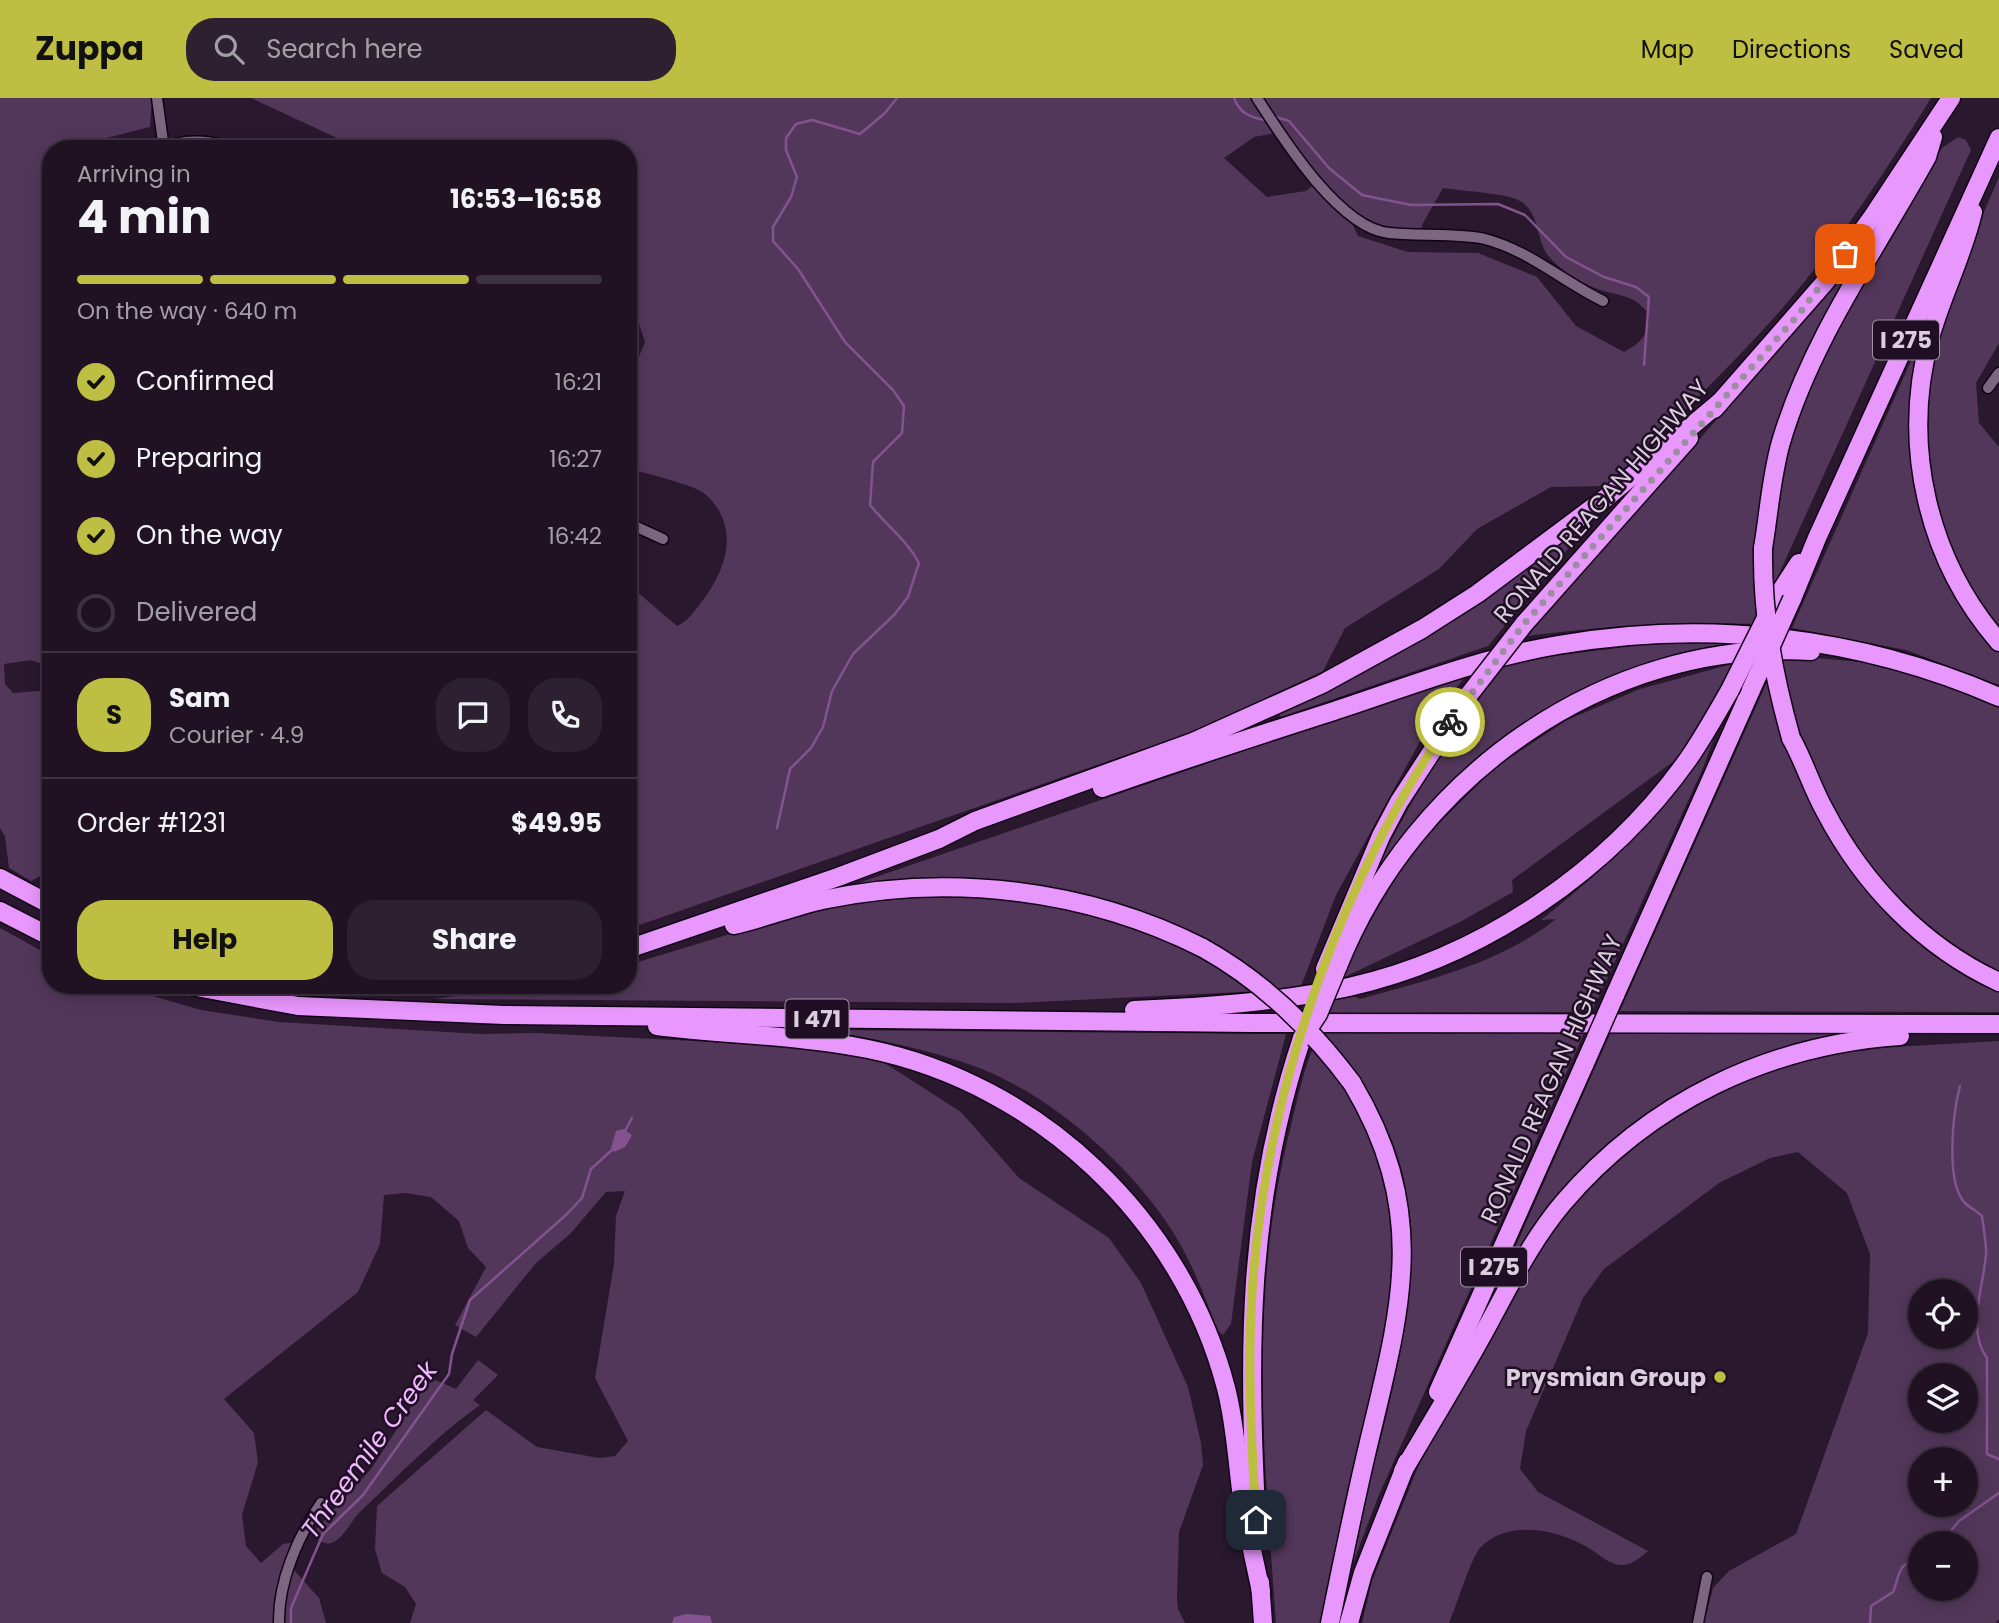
<!DOCTYPE html>
<meta charset="utf-8">
<style>
body{margin:0;font-family:Poppins,sans-serif;background:#2d2030;color:#f1f3f6;height:100vh;display:flex;flex-direction:column;font-size:26px;white-space:nowrap}
*{box-sizing:border-box;margin:0}
p{font-size:23px;color:#a29ea6}
.icon{flex:none;width:38px;height:38px;fill:none;stroke:currentColor;stroke-width:2;stroke-linecap:round;stroke-linejoin:round}
.map{position:relative;flex:1;overflow:hidden}
.side{position:absolute;left:42px;top:42px;width:595px;height:854px;display:flex;flex-direction:column;background:#201223;border-radius:28px;box-shadow:0 4px 18px #0003,0 0 0 2px #3d3241}
.side>*{flex:none}
.tools{position:absolute;left:1908px;top:1181px;display:grid;gap:14px}
.tools a{display:grid;place-items:center;width:70px;height:70px;border-radius:50%;background:#201223;box-shadow:0 4px 18px #0003,0 0 0 2px #3d3241;font-size:35px}
.pin{position:absolute;display:grid;place-items:center;width:60px;height:60px;color:#fff;margin:-30px;border-radius:14px;box-shadow:0 4px 10px #0006}
.courier{position:absolute;display:grid;place-items:center;width:70px;height:70px;margin:-35px;border:5px solid #bebe42;border-radius:50%;background:#fff;color:#222;box-shadow:0 2px 9px #0007}
.summary em{font-style:normal;font-weight:700}
.summary div{display:flex;flex-direction:column-reverse}
.summary{display:flex;align-items:center;justify-content:space-between;height:119px;padding:0 35px}
h1{font-size:46px;font-weight:700;line-height:52px}
.bar{display:grid;grid-template-columns:repeat(4,1fr);gap:10px 7px;align-content:center;height:84px;padding:0 35px}
.bar i{height:9px;border-radius:5px;background:#3d3241}
.bar .current{background:#bebe42}
.bar p{grid-column:span 4}
.line{display:flex;align-items:center;gap:18px;padding:0 35px;border-top:2px solid #3d3241}
.line div{flex:1}
.round{display:grid;place-items:center;flex:none;width:74px;height:74px;border-radius:28px;background:#2d2030}
ol{padding:0 35px;list-style:none}
li{display:flex;align-items:center;gap:21px;height:77px}
li p{margin-inline-start:auto}
li .icon{padding:7px;border-radius:50%;background:#bebe42;color:#111;stroke-width:4}
li:last-child{color:#a29ea6}
li i{width:38px;height:38px;border:4px solid #3d3241;border-radius:50%}
.cta{display:flex;gap:14px;margin-top:auto;padding:14px 35px}
.cta a{flex:1;height:80px;border-radius:28px;background:#bebe42;color:#111;font-size:28px;font-weight:700;line-height:80px;text-align:center}
.cta a+a{background:#2d2030;color:#f1f3f6}
header{display:flex;align-items:center;gap:42px;box-sizing:border-box;height:98px;padding:0 35px;background:#bebe42;color:#111}
header strong{font-size:33px}
nav{display:flex;gap:38px;margin-inline-start:auto;font-size:24px}
.search{width:490px;height:63px;background:#2d2030;display:flex;align-items:center;gap:18px;box-sizing:border-box;padding:0 24px;border-radius:28px;color:#a29ea6;font-size:26px}
.map>svg:first-child{display:block}
.green{fill:#53375b;fill-rule:evenodd}
.water{fill:#83538f}
.lines{fill:none;stroke-linecap:round;stroke-linejoin:round}
.stream{stroke:#83538f;stroke-width:2.5}
.minor-casing{stroke:#120316;stroke-width:13}
.motorway-casing{stroke:#120316;stroke-width:21}
.minor{stroke:#7c6682;stroke-width:10}
.motorway{stroke:#e897fd;stroke-width:18}
.motorway-bridge-casing{stroke:#120316;stroke-width:21;stroke-linecap:butt}
.motorway-bridge{stroke:#e897fd;stroke-width:18}
.done{stroke:#9c8ea0;stroke-width:7;stroke-dasharray:0 12.6}
.route{stroke:#bebe42;stroke-width:9}
.poi-dot{fill:#bebe42;stroke:#200e25;stroke-width:2.5}
.labels{text-anchor:middle;dominant-baseline:central;stroke-width:5;stroke-linejoin:round;paint-order:stroke}
.shield{fill:#200e25;stroke:#a294a6;stroke-width:2}
.shield-label{font-size:23px;font-weight:bold;fill:#dacedd}
.street-label{font-size:24px;fill:#dacedd;stroke:#200e25}
.poi-label{font-size:24px;font-weight:bold;fill:#dacedd;stroke:#200e25;text-anchor:end}
.water-label{font-size:26px;font-style:italic;fill:#efb8fd;stroke:#200e25}
</style>
<header>
<strong>Zuppa</strong>
<div class="search"><svg class="icon" aria-label="search" viewBox="0 0 24 24"><circle cx="10" cy="10" r="6"/><path d="M15 15l6 6"/></svg>Search here</div>
<nav><a>Map</a><a>Directions</a><a>Saved</a></nav>
</header>
<div class="map">
<svg width="1999" height="1525" viewBox="0 0 1999 1525">
<rect width="100%" height="100%" fill="#2a182f"/>
<!-- green -->
<g class="green">
<polygon points="0,0 152,0 150,29 95,43 92,51 51,51 51,569 31,562 4,566 5,586 13,595 51,592 51,772 31,783 9,770 5,738 0,730"/>
<path d="M251,0H1254L1276,35L1254,39L1224,60L1267,99L1306,93L1316,85L1348,117L1358,138L1408,154L1478,155L1537,179L1576,228L1624,254C1642,245 1648,236 1649,216C1632,195 1621,199 1597,191C1579,184 1565,175 1552,162C1534,145 1542,113 1518,102C1504,95 1461,93 1443,90L1422,127L1421,135C1407,134 1391,134 1378,129C1337,114 1285,36 1262,0H1931C1885,74 1837,148 1779,214C1725,275 1665,332 1605,388L1551,389L1477,431L1439,471L1345,530L1323,573L1200,631L628,831V486L677,528C688,523 693,515 700,506C726,473 742,429 705,396C696,387 643,375 628,370V285L645,244L628,193V51H382L350,46Z"/>
<polygon points="1958,39 1966,42 1971,52 1769,498 1773,400 1800,306 1840,220 1942,50"/>
<polygon points="1999,79 1999,245 1976,285 1979,325 1999,349 1999,533 1984,515 1947,447 1927,376 1927,274 1959,172"/>
<path d="M1861,158L1792,286L1767,368L1760,520L1756,526C1678,523 1603,528 1526,538Z"/>
<polygon points="1923,236 1918,394 1999,554 1999,587 1906,552 1792,530"/>
<polygon points="1599,413 1488,548 1281,619 1277,614 1399,553 1501,490"/>
<path d="M1673,543L1747,544L1744,548C1700,559 1653,567 1610,582C1504,618 1436,693 1372,779C1393,738 1478,577 1514,563Z"/>
<polygon points="1806,559 1872,565 1954,589 1999,609 1999,877 1961,857 1902,809 1850,746 1796,641 1779,560"/>
<polygon points="1736,565 1678,660 1512,782 1513,794 1460,824 1336,883 1410,754 1496,669 1567,622 1640,591"/>
<polygon points="1466,577 1430,625 1336,797 1301,888 1279,892 1225,855 1173,826 1032,786 970,782 832,794"/>
<path d="M1768,582C1783,639 1810,724 1852,766C1897,811 1950,850 1999,891V914L1620,913Z"/>
<path d="M1717,632L1703,670L1592,914L1325,915L1330,900L1351,897L1360,901C1428,882 1499,866 1556,821L1541,822C1614,764 1668,713 1717,632Z"/>
<polygon points="901,796 997,796 1075,808 1200,854 1261,893 1016,905 433,901 542,887 628,887 628,867 819,809"/>
<polygon points="0,830 51,858 51,887 115,887 201,912 279,924 480,936 535,935 796,948 880,962 961,1014 1019,1080 1109,1140 1141,1185 1188,1289 1201,1345 1203,1367 1179,1434 1177,1498 1178,1511 1185,1525 410,1525 416,1506 405,1489 382,1475 375,1451 377,1408 486,1312 537,1349 599,1360 615,1358 628,1343 595,1280 614,1166 616,1118 625,1093 606,1094 570,1136 536,1165 476,1239 455,1227 486,1169 468,1150 459,1123 431,1099 405,1095 384,1097 380,1146 358,1194 224,1301 254,1335 258,1364 242,1417 246,1448 261,1465 283,1446 297,1444 280,1487 275,1525 0,1525"/>
<path d="M827,932L1286,936L1252,1064L1231,1226L1223,1237L1218,1233C1208,1208 1199,1182 1187,1159C1149,1082 1058,1000 977,969C929,951 877,942 827,932Z"/>
<path d="M1382,933H1585L1378,1399L1342,1494C1369,1369 1427,1220 1406,1092C1401,1057 1381,1014 1362,985C1350,967 1334,952 1322,935Z"/>
<polygon points="1611,934 1860,935 1819,941 1722,974 1660,1009 1505,1181 1502,1179"/>
<path d="M1999,943V1521L1996,1525H1704L1713,1490L1729,1473L1796,1436L1868,1235L1870,1156L1847,1095L1798,1054L1770,1060L1719,1085L1604,1171L1583,1200L1526,1333L1520,1371L1538,1394L1648,1453C1639,1461 1628,1470 1615,1466C1605,1463 1596,1454 1587,1449C1557,1431 1507,1421 1480,1450C1471,1460 1456,1509 1449,1525H1362L1372,1483L1418,1369L1518,1183L1569,1106L1652,1030L1730,985L1840,952ZM1920,1194H1965V1239H1920ZM1920,1278H1965V1323H1920ZM1920,1362H1965V1407H1920ZM1920,1446H1965V1491H1920Z"/>
<path d="M1315,945C1354,992 1381,1047 1393,1107C1408,1174 1383,1266 1367,1333C1353,1397 1338,1461 1323,1525H1276C1264,1358 1248,1197 1290,1032C1297,1003 1303,973 1315,945Z"/>
<path d="M478,1262L498,1277L473,1302L480,1307C436,1338 399,1377 361,1413C352,1421 343,1442 331,1445C324,1447 317,1441 311,1437L371,1371L430,1280L456,1291Z"/>
<polygon points="293,1471 319,1500 326,1525 285,1525 285,1493"/>
</g>
<!-- water -->
<g class="water">
<polygon points="623,1031 632,1037 625,1049 614,1054 611,1050 616,1033"/>
<polygon points="686,1516 710,1518 712,1525 672,1525 674,1519"/>
</g>
<g class="lines">
<!-- stream -->
<g class="stream">
<path d="M1234,0C1240,15 1249,19 1264,22"/>
<polyline points="1276,19 1289,23 1329,70 1362,97 1411,107 1498,106 1525,117 1566,159 1604,179 1636,189 1649,199 1644,267"/>
<path d="M777,730L790,671L811,650L823,629L832,593L853,556L894,517L908,499L919,465C907,442 886,427 870,407L873,364L902,335L904,308L893,292L845,244L798,171L773,143V129L791,99L797,79L786,52V40L796,26L812,22L860,36L885,15L897,0"/>
<path d="M1960,988C1953,1014 1945,1085 1965,1105C1970,1110 1977,1113 1982,1118C1983,1125 1987,1152 1986,1156C1984,1187 1966,1232 1987,1260V1356L1999,1361"/>
<polyline points="625,1033 632,1020"/>
<polyline points="1940,1446 1959,1423 1999,1395"/>
<polyline points="291,1525 291,1510 323,1436 363,1397 449,1276 452,1256 470,1202 567,1116 582,1100 591,1071 614,1050"/>
<path d="M1870,1525L1871,1508L1893,1494C1901,1475 1896,1465 1920,1462"/>
</g>
<!-- minor casing -->
<g class="minor-casing">
<g id="minor">
<path d="M157,0L164,51C183,39 215,43 235,51"/>
<path d="M1257,0C1282,39 1339,130 1389,135C1416,138 1462,135 1485,141C1530,153 1562,183 1603,203"/>
<polyline points="1988,290 1999,275"/>
<polyline points="628,425 663,441"/>
<path d="M279,1525C278,1484 298,1438 321,1405"/>
<polyline points="1698,1525 1707,1479"/>
</g>
</g>
<!-- motorway casing -->
<g class="motorway-casing">
<g id="motorway">
<path d="M1973,114C1963,157 1942,197 1930,240C1901,346 1927,461 1999,544"/>
<polyline points="1714,311 1826,183 1873,118 1951,0"/>
<path d="M1763,450C1769,415 1771,379 1781,344C1811,242 1876,151 1927,59L1933,39"/>
<polyline points="1792,501 1817,440 1999,40"/>
<polyline points="1771,508 1799,465"/>
<polyline points="1524,526 1689,340"/>
<path d="M1791,640C1804,663 1812,690 1825,713C1863,786 1923,849 1999,884"/>
<path d="M1102,690C1179,663 1256,638 1334,613C1407,589 1481,560 1558,547C1708,521 1859,538 1999,599"/>
<polyline points="0,780 51,807"/>
<polyline points="0,813 51,839"/>
<path d="M734,827C764,820 792,809 822,802C950,775 1086,791 1203,850"/>
<polyline points="628,851 838,779 939,741 975,723 1193,644 1322,586 1422,531 1477,496 1607,399 1720,304"/>
<path d="M1338,868C1413,680 1605,541 1811,553"/>
<polyline points="1325,871 1381,738 1399,704 1468,598"/>
<polyline points="186,887 298,908 504,917 1252,925 1999,926"/>
<polyline points="339,887 437,887"/>
<polyline points="1615,897 1751,592"/>
<path d="M1134,912C1206,909 1279,904 1349,889C1483,859 1610,772 1689,660C1704,638 1717,615 1730,592"/>
<path d="M657,928C727,937 799,937 868,951C1039,986 1182,1121 1226,1290C1236,1328 1237,1367 1243,1406C1248,1435 1255,1465 1261,1494"/>
<polyline points="1438,1294 1585,965"/>
<path d="M1403,1373C1426,1334 1450,1294 1473,1254C1502,1204 1525,1150 1563,1105C1649,1004 1768,947 1900,938"/>
<path d="M1257,1428C1247,1257 1247,1105 1302,940"/>
<polyline points="1260,1484 1263,1525"/>
<path d="M1330,1525C1342,1466 1354,1407 1368,1348C1401,1210 1430,1116 1352,985"/>
<polyline points="1349,1525 1363,1475 1407,1364"/>
</g>
</g>
<!-- minor -->
<use href="#minor" class="minor"/>
<!-- motorway -->
<use href="#motorway" class="motorway"/>
<!-- motorway-bridge casing -->
<g class="motorway-bridge-casing">
<g id="motorway-bridge">
<path d="M1763,450C1762,516 1773,576 1791,640"/>
<polyline points="1730,592 1766,520"/>
<polyline points="1751,592 1792,501"/>
<polyline points="1468,598 1524,526"/>
<path d="M1203,850C1264,884 1311,930 1352,985"/>
<polyline points="1302,940 1318,916 1338,868"/>
<polyline points="1585,965 1615,897"/>
</g>
</g>
<!-- motorway-bridge -->
<use href="#motorway-bridge" class="motorway-bridge"/>
</g>
<g class="lines">
<!-- done -->
<polyline class="done" points="1450,624 1524,526 1798,217 1845,156"/>
<!-- route -->
<path class="route" d="M1256,1422C1252,1353 1248,1284 1251,1215C1260,1011 1334,792 1450,624"/>
</g>
<!-- markers -->
<circle class="poi-dot" cx="1720" cy="1279" r="7"/>
<g class="labels">
<!-- shield labels -->
<g class="shield">
<rect x="1873" y="222.5" width="66" height="39" rx="5"/>
<rect x="785.5" y="901.5" width="63" height="39" rx="5"/>
<rect x="1461" y="1149.5" width="66" height="39" rx="5"/>
</g>
<g class="shield-label">
<text x="1906" y="242">I 275</text>
<text x="817" y="921">I 471</text>
<text x="1494" y="1169">I 275</text>
</g>
<!-- street labels -->
<g class="street-label">
<text transform="translate(1601 403) rotate(-49)">RONALD REAGAN HIGHWAY</text>
<text transform="translate(1551 981) rotate(-66)">RONALD REAGAN HIGHWAY</text>
</g>
<!-- poi labels -->
<g class="poi-label">
<text x="1706" y="1279">Prysmian Group</text>
</g>
<!-- water labels -->
<g class="water-label">
<text transform="translate(369 1352) rotate(-54)">Threemile Creek</text>
</g>
</g>
</svg>
<div class="tools">
<a><svg class="icon" aria-label="locate" viewBox="0 0 24 24"><circle cx="12" cy="12" r="6"/><path d="M12 2v4M12 18v4M2 12h4M18 12h4"/></svg></a>
<a><svg class="icon" aria-label="layers" viewBox="0 0 24 24"><path d="M12 4l9 5-9 5-9-5zM3 14l9 5 9-5"/></svg></a>
<a>+</a>
<a>−</a>
</div>
<div class="pin" style="left:1845px;top:156px;background:#ea580c"><svg class="icon" aria-label="bag" viewBox="0 0 24 24"><path d="M5 8h14l-1 12H6zM9 8a3 3 0 0 1 6 0"/></svg></div>
<div class="pin" style="left:1256px;top:1422px;background:#1f2937"><svg class="icon" aria-label="home" viewBox="0 0 24 24"><path d="M3 11l9-7 9 7M6 9v11h12V9"/></svg></div>
<div class="courier" style="left:1450px;top:624px"><svg class="icon" aria-label="bike" viewBox="0 0 24 24"><circle cx="6" cy="16" r="4"/><circle cx="18" cy="16" r="4"/><path d="M6 16l4-8h5l3 8M10 8l3 8H6M13 5h3"/></svg></div>
<section class="side">
<div class="summary"><div><h1>4 min</h1><p>Arriving in</p></div><em>16:53–16:58</em></div>
<div class="bar"><i class="current"></i><i class="current"></i><i class="current"></i><i></i><p>On the way · 640 m</p></div>
<ol>
<li><svg class="icon" aria-label="check" viewBox="0 0 24 24"><path d="M5 12l5 5 9-10"/></svg>Confirmed<p>16:21</p></li>
<li><svg class="icon" aria-label="check" viewBox="0 0 24 24"><path d="M5 12l5 5 9-10"/></svg>Preparing<p>16:27</p></li>
<li><svg class="icon" aria-label="check" viewBox="0 0 24 24"><path d="M5 12l5 5 9-10"/></svg>On the way<p>16:42</p></li>
<li><i></i>Delivered</li>
</ol>
<div class="line" style="height:126px"><b class="round" style="background:#bebe42;color:#111">S</b><div><b>Sam</b><p>Courier · 4.9</p></div><a class="round"><svg class="icon" aria-label="chat" viewBox="0 0 24 24"><path d="M4 5h16v11H9l-5 4z"/></svg></a><a class="round"><svg class="icon" aria-label="phone" viewBox="0 0 24 24"><path d="M5 4h4l2 5-3 2q2 4 5 5l2-3 5 2v4C11 20 4 13 5 4z"/></svg></a></div>
<div class="line" style="height:91px"><div>Order #1231</div><b>$49.95</b></div>
<div class="cta"><a>Help</a><a>Share</a></div>
</section>
</div>
